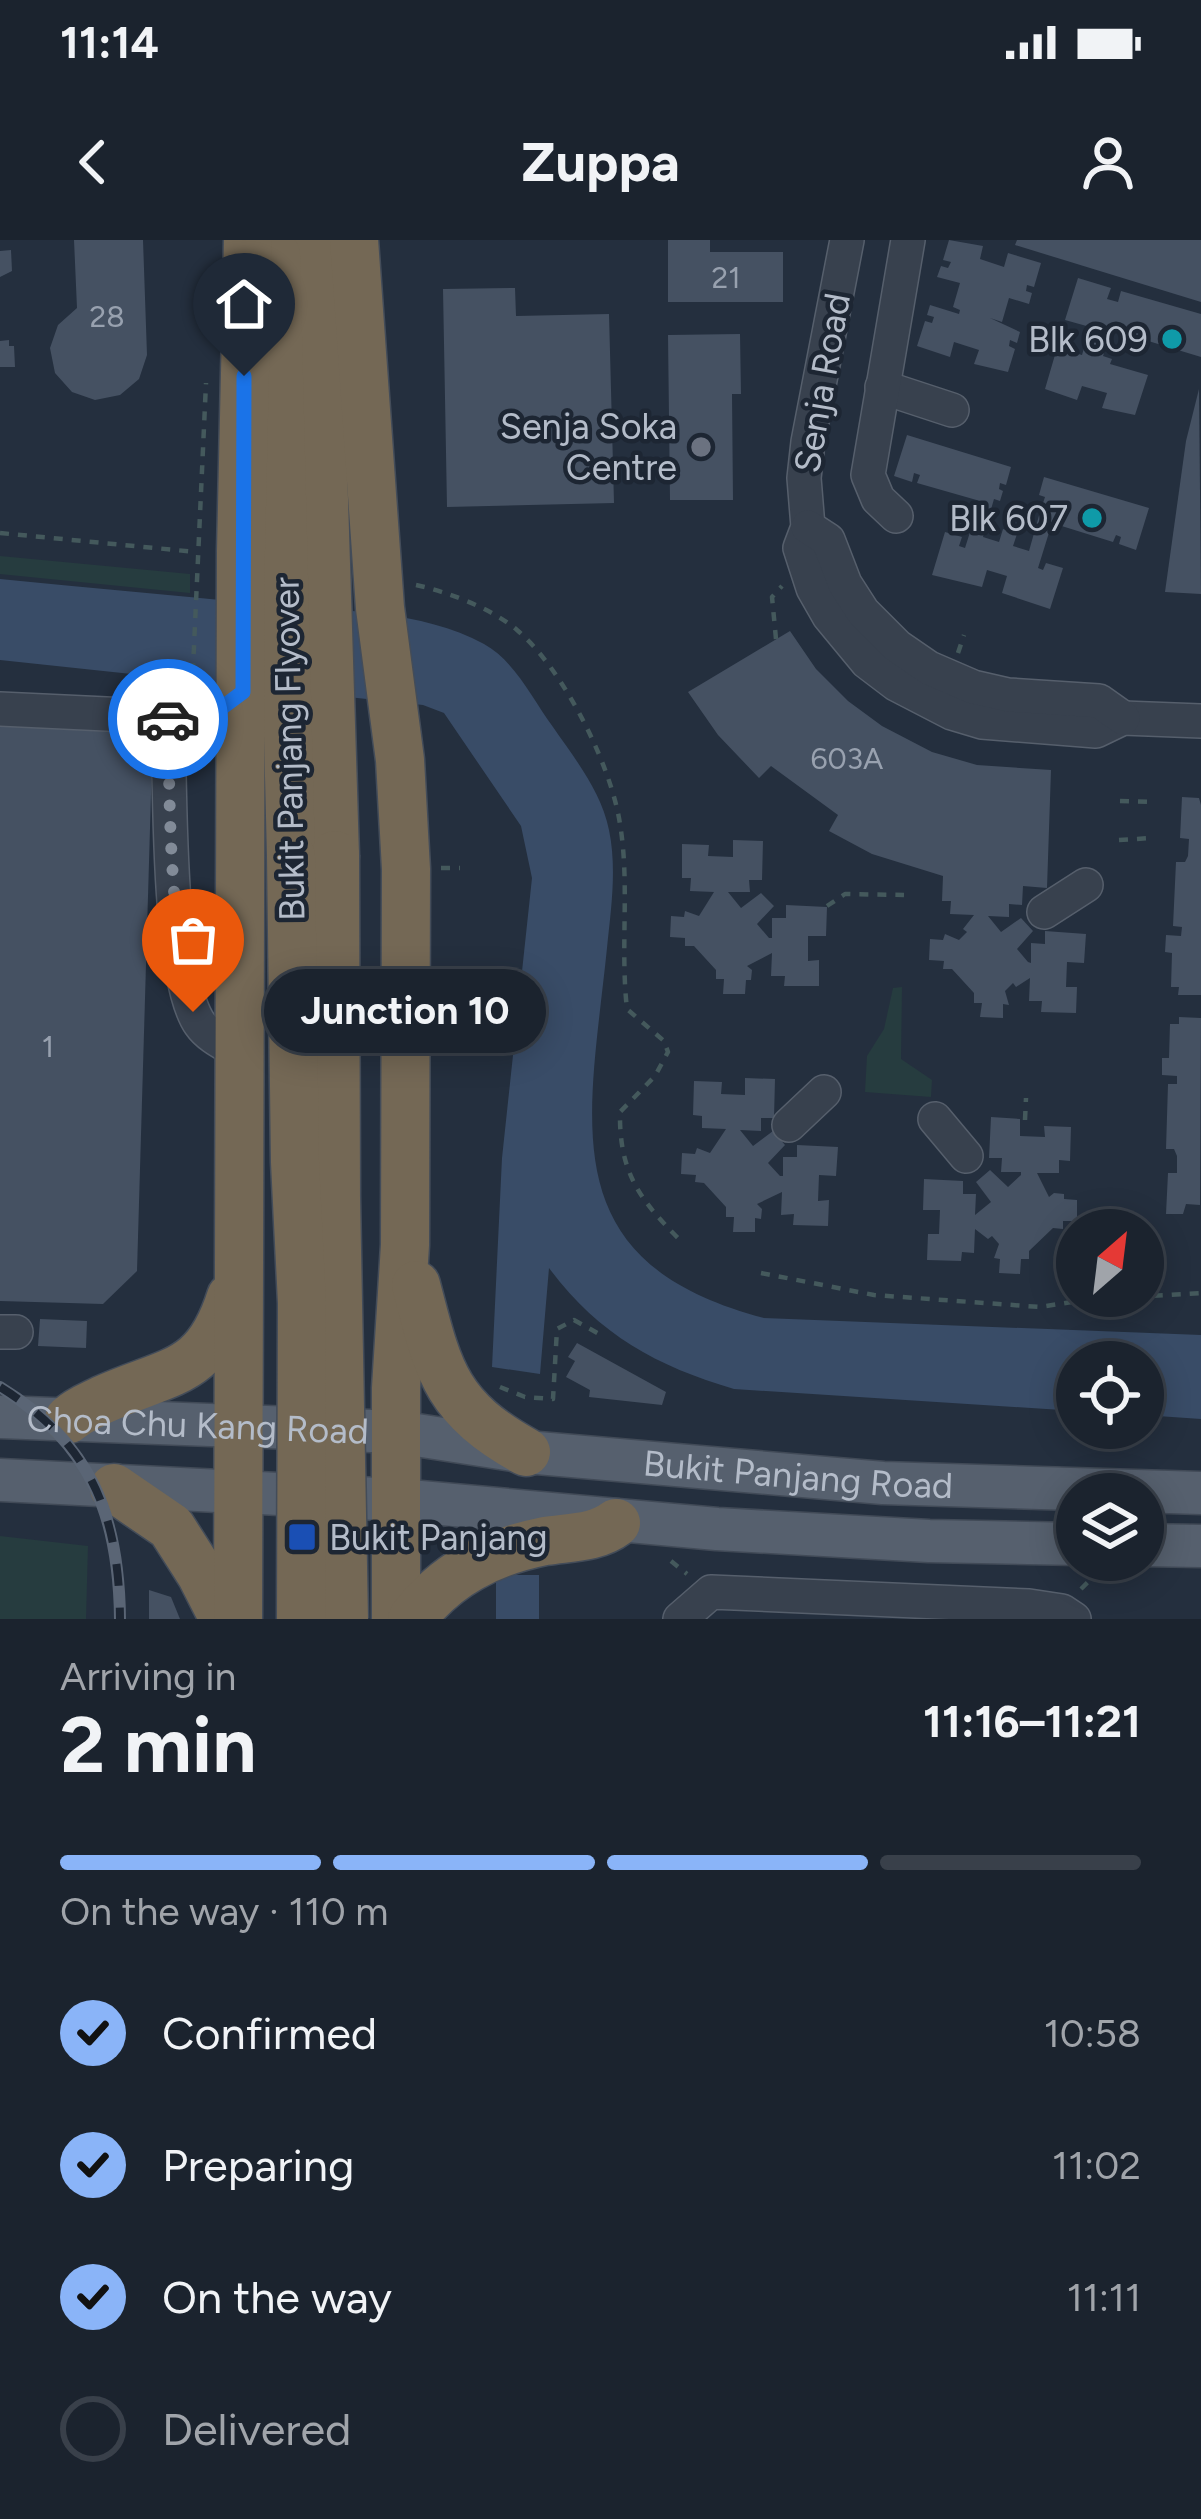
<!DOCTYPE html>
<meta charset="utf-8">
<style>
body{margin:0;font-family:Figtree,sans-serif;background:#282f3a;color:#f1f3f6;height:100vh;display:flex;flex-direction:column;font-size:45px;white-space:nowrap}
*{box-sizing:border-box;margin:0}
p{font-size:39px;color:#a0a4aa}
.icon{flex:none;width:66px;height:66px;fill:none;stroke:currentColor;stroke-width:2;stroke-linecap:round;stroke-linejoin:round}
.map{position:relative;height:1379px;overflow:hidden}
.side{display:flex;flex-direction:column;background:#1b232e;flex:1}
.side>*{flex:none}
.needle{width:78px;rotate:28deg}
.buttons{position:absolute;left:1056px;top:969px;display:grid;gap:24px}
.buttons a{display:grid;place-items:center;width:108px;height:108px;border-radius:50%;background:#1b232e;box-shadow:0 6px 30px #0003,0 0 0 3px #39404a;font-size:60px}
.pin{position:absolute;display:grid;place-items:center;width:102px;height:102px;color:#fff;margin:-123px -51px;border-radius:50% 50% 50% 0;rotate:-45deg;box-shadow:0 0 12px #0007}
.pin .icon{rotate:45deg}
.courier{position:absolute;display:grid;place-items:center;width:120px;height:120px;margin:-60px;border:9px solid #1a73e8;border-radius:50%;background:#fff;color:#222;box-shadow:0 3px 15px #0007}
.bubble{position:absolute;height:84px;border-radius:42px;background:#1b232e;box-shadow:0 6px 30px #0003,0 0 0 3px #39404a;font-size:39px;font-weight:700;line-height:84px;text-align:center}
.summary em{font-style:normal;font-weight:700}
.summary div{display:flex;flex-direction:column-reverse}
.summary{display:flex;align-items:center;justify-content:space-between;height:204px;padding:0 60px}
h1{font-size:78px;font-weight:700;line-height:90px}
.bar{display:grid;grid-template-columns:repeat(4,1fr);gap:18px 12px;align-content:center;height:144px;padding:0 60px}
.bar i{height:15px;border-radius:9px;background:#39404a}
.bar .current{background:#8ab4f8}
.bar p{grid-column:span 4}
ol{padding:0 60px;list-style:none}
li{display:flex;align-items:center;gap:36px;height:132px}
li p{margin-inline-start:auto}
li .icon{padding:12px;border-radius:50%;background:#8ab4f8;color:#111;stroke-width:4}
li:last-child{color:#a0a4aa}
li i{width:66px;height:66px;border:6px solid #39404a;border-radius:50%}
.status{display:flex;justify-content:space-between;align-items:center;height:84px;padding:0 60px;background:#1b232e;direction:ltr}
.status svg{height:33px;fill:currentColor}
header{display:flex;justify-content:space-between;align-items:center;height:156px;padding:0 60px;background:#1b232e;font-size:54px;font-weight:700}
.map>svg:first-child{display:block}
.green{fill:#263c3f}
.water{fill:#394c67}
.building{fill:#455162}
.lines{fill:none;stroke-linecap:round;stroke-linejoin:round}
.minor-casing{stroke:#565f6c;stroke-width:36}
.major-casing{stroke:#414a57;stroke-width:45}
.highway-casing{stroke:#434c59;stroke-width:51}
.path{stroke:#44595c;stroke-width:4.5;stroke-dasharray:9 9;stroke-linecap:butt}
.minor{stroke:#38414e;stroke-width:33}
.major{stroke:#56606e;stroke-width:42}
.highway{stroke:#746855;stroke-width:48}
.rail-casing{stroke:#5a6575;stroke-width:12}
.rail{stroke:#1d2633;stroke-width:8;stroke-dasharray:22;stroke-linecap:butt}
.highway-bridge-casing{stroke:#434c59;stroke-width:51;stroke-linecap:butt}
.highway-bridge{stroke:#746855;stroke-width:48}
.done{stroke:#828b98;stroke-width:12;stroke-dasharray:0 21.6}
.route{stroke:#1a73e8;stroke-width:15}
.culture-dot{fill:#0f9aa8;stroke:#1d2633;stroke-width:4.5}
.worship-dot{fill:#6b7280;stroke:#1d2633;stroke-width:4.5}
.transit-dot{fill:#1a4fb4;stroke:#1d2633;stroke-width:4.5}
.labels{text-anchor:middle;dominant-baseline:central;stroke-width:9;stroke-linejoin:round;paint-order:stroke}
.number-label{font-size:30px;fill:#98a1af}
.poi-label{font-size:36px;fill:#b4bcc9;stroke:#1d2633;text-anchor:end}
.street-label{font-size:36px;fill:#b4bcc9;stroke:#1d2633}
</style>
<div class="status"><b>11:14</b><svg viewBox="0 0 49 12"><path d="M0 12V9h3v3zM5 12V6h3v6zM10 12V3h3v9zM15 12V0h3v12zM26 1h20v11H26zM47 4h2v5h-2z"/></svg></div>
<header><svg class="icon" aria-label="back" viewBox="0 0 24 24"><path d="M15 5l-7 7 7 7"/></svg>Zuppa<svg class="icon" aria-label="person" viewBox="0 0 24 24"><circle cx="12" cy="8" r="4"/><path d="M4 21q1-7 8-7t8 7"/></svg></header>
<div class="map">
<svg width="1201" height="1379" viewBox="0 0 1201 1379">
<rect width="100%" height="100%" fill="#242f3e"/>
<!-- green -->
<g class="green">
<polygon points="0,316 190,334 190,353 0,334"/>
<polygon points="902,747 901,819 932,840 931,857 865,852 867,816 884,789 893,748"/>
<polygon points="0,1296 88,1306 86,1379 0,1379"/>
</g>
<!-- water -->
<g class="water">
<path d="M0,339C90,348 181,356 271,365C340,371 422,370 484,404C515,421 533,460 553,487C575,519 601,551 609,590C617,629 611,669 607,708C589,883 550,1022 764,1078L1201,1095V1179L1143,1175V1122H1077V1171L734,1149C656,1126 598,1094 549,1028L540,1134L492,1127L502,918L532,638L521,586L444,473L423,465L0,420Z"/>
<rect x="496" y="1335" width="43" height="44"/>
</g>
<!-- building -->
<g class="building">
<polygon points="74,0 143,0 147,115 139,139 120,155 95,160 72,152 55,133 50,108 58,85 77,68"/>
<polygon points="668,0 710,0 710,12 783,12 783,62 668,62"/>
<polygon points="949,0 983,6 980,19 1004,27 1008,13 1041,23 1034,47 1027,45 1026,51 1032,53 1029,64 1009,58 1002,82 990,78 1020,92 1017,103 1010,100 1009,106 1015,109 1008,132 974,124 979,110 954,102 950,117 917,106 925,81 932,83 934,77 927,75 930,65 959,74 960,70 953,67 960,43 937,37 941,26 948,28 951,22 943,20"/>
<polygon points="1017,0 1201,0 1201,62 1015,5"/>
<polygon points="11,10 12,31 0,37 0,11"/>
<polygon points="1078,38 1111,48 1107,59 1118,62 1121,51 1201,74 1201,117 1112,90 1103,116 1112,119 1110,124 1148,135 1135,175 1102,168 1107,153 1082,146 1077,160 1045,149 1057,108 1082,115 1090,87 1065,80"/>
<polygon points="515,48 516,76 609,74 614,263 447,267 443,49"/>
<polygon points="740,94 741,154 732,154 733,260 670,260 668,95"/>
<polygon points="9,100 9,106 14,106 15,127 0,127 0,101"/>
<polygon points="1199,149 1201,354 1165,352 1186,201"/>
<polygon points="907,195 1011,227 1006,245 1000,243 999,249 1003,251 1000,261 994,259 983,297 999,302 1003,289 1017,294 1013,306 1029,311 1040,272 1034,271 1037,261 1043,263 1045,257 1039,255 1044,237 1149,268 1136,310 1119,304 1121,297 1116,295 1113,302 1052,283 1038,328 1043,330 1046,323 1063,328 1050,369 1002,353 1007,336 987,330 982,347 932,335 945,292 962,297 959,306 965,308 971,289 953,283 958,267 976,273 980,261 917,243 920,235 914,233 912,242 894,236"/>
<polygon points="790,391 816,429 848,461 882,486 932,512 977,525 1051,530 1047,648 1023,646 1022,665 1009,664 1009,677 988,676 1001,692 1021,678 1033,691 1017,709 1028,722 1031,723 1031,703 1045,704 1045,691 1086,694 1084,723 1067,722 1066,747 1077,747 1076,773 1041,772 1042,761 1029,761 1030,738 1016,747 1013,743 1005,751 1009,765 1003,764 1003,778 980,777 982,763 974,763 974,753 952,729 943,729 944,721 929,720 930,699 943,700 945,694 959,700 967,692 963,689 974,675 950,674 951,661 942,661 943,636 872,614 829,591 838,575 771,526 759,538 718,495 688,452"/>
<polygon points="0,485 153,486 137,1031 103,1064 0,1061"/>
<polygon points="1182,557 1199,558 1201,565 1201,755 1178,755 1179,747 1171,747 1172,713 1165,712 1166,695 1181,696 1182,687 1173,686 1176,622 1185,622 1188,616 1189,599 1180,598"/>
<polygon points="733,600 763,601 762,640 749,640 750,652 728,652 741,668 761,653 774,666 757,684 769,698 772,698 772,678 786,678 786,665 827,667 826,696 808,696 808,721 819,720 819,746 784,746 785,736 771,736 772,713 747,726 752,730 751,740 746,740 745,754 723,754 724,739 716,739 716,730 694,706 685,706 685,698 670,697 671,676 684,677 685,671 699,676 714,652 690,651 691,638 682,638 682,604 709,605 708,616 733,617"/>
<polygon points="1179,777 1201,778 1200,965 1186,964 1183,974 1166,974 1168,933 1177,933 1177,916 1174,909 1166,909 1168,844 1177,844 1177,836 1162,835 1162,818 1169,818 1170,784 1179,784"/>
<polygon points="745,838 775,839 774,878 761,878 761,891 740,890 753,906 773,891 785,905 768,923 780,936 783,936 783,917 797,917 797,905 838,907 836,936 819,935 818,961 829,960 828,986 793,985 794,974 781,975 782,952 757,964 762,969 761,979 755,978 755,992 733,992 734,977 726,977 726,967 704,943 695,942 696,935 681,934 682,913 695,914 697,908 710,913 726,889 702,888 702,876 693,875 694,841 722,842 721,854 745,855"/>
<polygon points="991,877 1020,879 1020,896 1045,897 1044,886 1071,887 1070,921 1059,920 1059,933 1037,933 1049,957 1054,953 1064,954 1064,959 1077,960 1077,981 1063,981 1063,989 1053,988 1029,1011 1029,1019 1021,1019 1020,1034 999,1033 1000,1019 994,1018 999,1004 992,996 988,999 975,989 974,1013 962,1012 961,1021 927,1020 928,994 939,994 940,970 923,970 924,939 963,941 963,954 976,954 975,975 991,962 976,942 990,930 1008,947 1021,935 1021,932 1001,932 1002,918 989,918"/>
<polygon points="40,1079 87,1081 86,1108 38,1106"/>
<polygon points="577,1103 666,1152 662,1165 589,1157 590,1150 566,1137 575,1121 568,1117"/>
<polygon points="149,1350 171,1357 180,1379 149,1379"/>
</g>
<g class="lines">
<!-- minor casing -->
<g class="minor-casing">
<g id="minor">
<polyline points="847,0 808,202 804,238 808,287 800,308 813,348 829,376 867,422 896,444 952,473 982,482 1096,491 1123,478 1201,481"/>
<polyline points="882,147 952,170"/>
<polyline points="896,276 878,259 868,235 908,0"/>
<polyline points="808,287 828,300 845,344 863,372 897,406 929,428 973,447 1008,455 1099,461 1123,478"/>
<polyline points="0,469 191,478 216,472 243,452"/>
<path d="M168,478C170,540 167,738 200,784C209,797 225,804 238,812"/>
<polyline points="1044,672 1086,645"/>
<polyline points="935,879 966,916"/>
<polyline points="789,885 824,852"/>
<polyline points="0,1092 16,1092"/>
<polyline points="680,1379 711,1352 1029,1366 1062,1371 1074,1379"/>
</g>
</g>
<!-- major casing -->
<g class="major-casing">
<g id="major">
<path id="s1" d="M0,1177L397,1192L526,1212L883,1243L1201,1253"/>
<polyline points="0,1240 398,1260 717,1289 929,1301 1077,1304"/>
<polyline points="1143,1305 1201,1306"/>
</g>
</g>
<!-- highway casing -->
<g class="highway-casing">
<g id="highway">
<polyline points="316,0 335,615"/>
<polyline points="354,0 380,368 400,520 406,629 405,1005 396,1148 396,1379"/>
<polyline points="276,15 291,616"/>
<path d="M416,1045C438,1129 444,1167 526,1212"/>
<path d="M69,1179C79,1170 90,1166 102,1160C171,1129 206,1136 231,1057"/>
<polyline points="114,1248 171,1287 201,1334 224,1379"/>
<polyline points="238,1379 241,311 248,0"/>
<path d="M412,1379C446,1334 490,1312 545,1301C571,1297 596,1298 616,1283"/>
</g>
</g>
<!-- path -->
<g class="path">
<polyline points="0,293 196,312"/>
<path d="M416,345C448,352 491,368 517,390C563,429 611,524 620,584C630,644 620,708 627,769L664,801L668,812L655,836L620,872C619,930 638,958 678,998"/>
<polyline points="776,399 772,357 782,346"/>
<polyline points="958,413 964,395"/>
<polyline points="192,450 206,143"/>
<polyline points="1120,561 1154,562"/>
<polyline points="1119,600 1152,598"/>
<polyline points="441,628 460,628"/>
<polyline points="827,666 845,654 904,655"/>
<polyline points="1025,880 1026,858"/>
<polyline points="761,1033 874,1055 1040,1067 1084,1060 1201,1053"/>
<polyline points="500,1147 525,1157 553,1159 557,1089 574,1080 601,1095"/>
<polyline points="671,1321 687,1334"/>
<polyline points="1081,1349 1096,1334"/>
</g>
<!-- minor -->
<use href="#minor" class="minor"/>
<!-- major -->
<use href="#major" class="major"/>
<!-- highway -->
<use href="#highway" class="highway"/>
<!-- rail casing -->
<g class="rail-casing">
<path id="rail" d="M0,1147C91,1203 119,1275 120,1379"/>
</g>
<!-- rail -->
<use href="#rail" class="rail"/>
<!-- highway-bridge casing -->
<g class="highway-bridge-casing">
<g id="highway-bridge">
<polyline points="335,615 336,957 344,1379"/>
<polyline points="291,616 295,922 302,1063 301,1379"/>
</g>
</g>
<!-- highway-bridge -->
<use href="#highway-bridge" class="highway-bridge"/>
</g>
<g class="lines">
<!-- done -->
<path class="done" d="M168,479C170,577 169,676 193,772"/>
<!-- route -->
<polyline class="route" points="168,479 216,472 243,452 244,136"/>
</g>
<!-- markers -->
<g class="culture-dot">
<circle cx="1172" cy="99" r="12"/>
<circle cx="1092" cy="278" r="12"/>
</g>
<circle class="worship-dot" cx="701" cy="207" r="12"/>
<rect class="transit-dot" x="287" y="1282" width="30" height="30" rx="6"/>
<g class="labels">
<!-- number labels -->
<g class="number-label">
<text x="726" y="37">21</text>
<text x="107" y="76">28</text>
<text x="847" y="518">603A</text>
<text x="48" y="806">1</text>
</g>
<!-- poi labels -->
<g class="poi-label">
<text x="1148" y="99">Blk 609</text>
<text x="677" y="186">Senja Soka<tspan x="677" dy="41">Centre</tspan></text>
<text x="1068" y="278">Blk 607</text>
<text x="329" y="1297" text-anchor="start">Bukit Panjang</text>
</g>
<!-- street labels -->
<g class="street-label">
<text transform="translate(822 143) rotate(-80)">Senja Road</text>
<text transform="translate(289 509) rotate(-91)">Bukit Panjang Flyover</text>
<text stroke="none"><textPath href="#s1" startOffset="198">Choa Chu Kang Road</textPath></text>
<text stroke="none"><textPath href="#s1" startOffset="801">Bukit Panjang Road</textPath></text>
</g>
</g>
</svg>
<div class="buttons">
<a><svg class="needle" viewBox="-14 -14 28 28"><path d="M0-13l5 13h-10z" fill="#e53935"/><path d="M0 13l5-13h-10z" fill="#a0a4aa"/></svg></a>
<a><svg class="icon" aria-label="locate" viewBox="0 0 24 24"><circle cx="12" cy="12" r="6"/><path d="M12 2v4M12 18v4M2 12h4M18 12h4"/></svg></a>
<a><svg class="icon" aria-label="layers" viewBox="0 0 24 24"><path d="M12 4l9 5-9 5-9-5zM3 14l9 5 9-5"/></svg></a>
</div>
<div class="pin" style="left:193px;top:772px;background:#ea580c"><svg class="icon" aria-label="bag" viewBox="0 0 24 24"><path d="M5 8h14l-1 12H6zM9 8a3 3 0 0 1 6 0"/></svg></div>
<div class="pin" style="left:244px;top:136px;background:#1f2937"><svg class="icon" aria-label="home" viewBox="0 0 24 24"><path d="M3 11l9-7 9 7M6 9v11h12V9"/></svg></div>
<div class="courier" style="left:168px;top:479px"><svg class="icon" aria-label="car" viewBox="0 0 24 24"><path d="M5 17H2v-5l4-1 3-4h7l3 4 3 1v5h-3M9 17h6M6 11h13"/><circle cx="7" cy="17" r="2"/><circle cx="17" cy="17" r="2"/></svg></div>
<div class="bubble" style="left:264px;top:729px;width:282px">Junction 10</div>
</div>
<section class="side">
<div class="summary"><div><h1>2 min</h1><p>Arriving in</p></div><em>11:16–11:21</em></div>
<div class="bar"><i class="current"></i><i class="current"></i><i class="current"></i><i></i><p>On the way · 110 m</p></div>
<ol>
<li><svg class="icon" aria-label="check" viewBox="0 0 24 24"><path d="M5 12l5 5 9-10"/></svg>Confirmed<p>10:58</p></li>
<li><svg class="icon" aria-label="check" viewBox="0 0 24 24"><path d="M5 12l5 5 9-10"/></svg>Preparing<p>11:02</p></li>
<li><svg class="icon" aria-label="check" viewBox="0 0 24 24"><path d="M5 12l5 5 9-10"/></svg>On the way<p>11:11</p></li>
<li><i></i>Delivered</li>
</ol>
</section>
